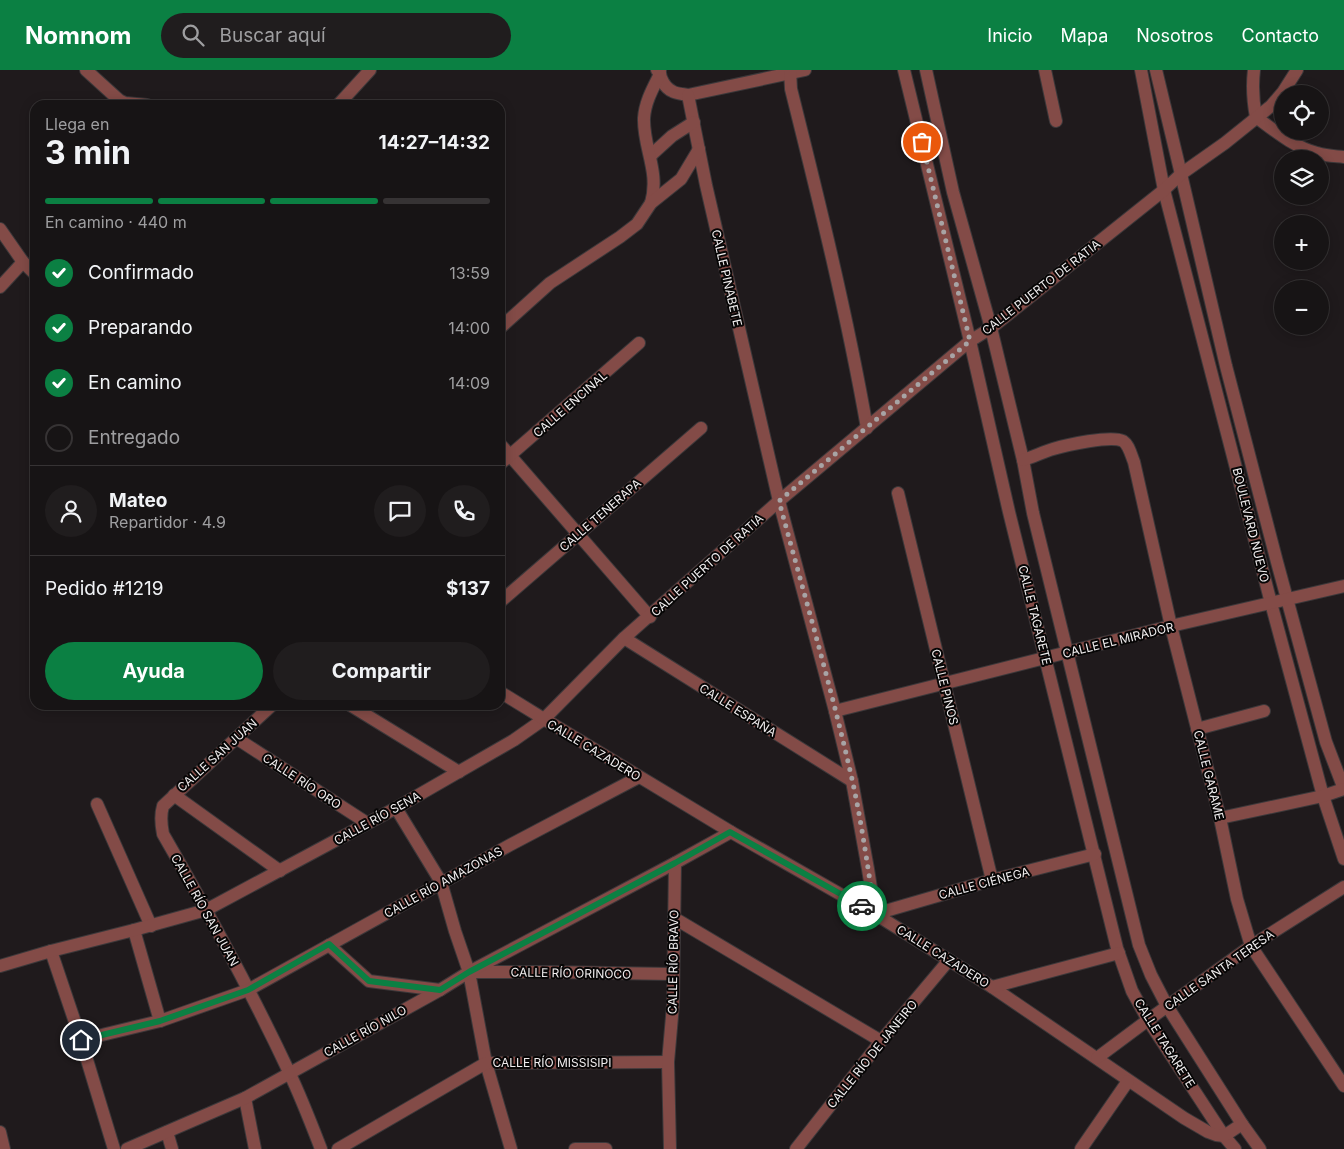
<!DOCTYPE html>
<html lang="es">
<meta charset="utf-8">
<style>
body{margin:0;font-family:Inter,sans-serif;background:#201d1e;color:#f1f3f6;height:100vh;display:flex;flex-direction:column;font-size:19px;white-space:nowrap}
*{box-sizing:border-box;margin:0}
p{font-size:16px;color:#9e9ea0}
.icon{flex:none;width:28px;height:28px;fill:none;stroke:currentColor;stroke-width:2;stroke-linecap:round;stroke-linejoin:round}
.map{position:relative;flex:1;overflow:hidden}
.side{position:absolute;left:30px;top:30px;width:475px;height:610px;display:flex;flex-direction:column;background:#171415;border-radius:15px;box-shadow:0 2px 12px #0003,0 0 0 1px #363334}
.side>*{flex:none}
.tools{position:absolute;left:1274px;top:15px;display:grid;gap:10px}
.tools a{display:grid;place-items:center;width:55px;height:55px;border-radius:50%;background:#171415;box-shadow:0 2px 12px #0003,0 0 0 1px #363334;font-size:25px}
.pin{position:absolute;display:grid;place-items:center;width:42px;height:42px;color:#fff;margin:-21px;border:2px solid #fff;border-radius:50%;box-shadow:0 1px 5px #0007}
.courier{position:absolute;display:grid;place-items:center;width:50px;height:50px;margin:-25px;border:4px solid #0b8043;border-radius:50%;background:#fff;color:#222;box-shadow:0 1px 6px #0007}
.overview em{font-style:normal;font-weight:700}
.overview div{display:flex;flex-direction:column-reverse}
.overview{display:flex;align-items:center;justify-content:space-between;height:85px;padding:0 15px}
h1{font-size:32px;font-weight:700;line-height:38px}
.bar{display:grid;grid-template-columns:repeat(4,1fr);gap:8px 5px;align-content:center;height:60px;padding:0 15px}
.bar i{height:6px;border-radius:4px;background:#363334}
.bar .selected{background:#0b8043}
.bar p{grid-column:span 4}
.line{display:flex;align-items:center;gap:12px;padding:0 15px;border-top:1px solid #363334}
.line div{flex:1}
.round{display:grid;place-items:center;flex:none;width:52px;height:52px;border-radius:26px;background:#201d1e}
ol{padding:0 15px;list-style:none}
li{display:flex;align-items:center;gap:15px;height:55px}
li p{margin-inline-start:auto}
li .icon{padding:5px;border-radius:50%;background:#0b8043;color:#fff;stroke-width:4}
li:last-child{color:#9e9ea0}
li i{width:28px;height:28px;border:2px solid #363334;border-radius:50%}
.primary-button{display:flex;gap:10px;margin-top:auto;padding:10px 15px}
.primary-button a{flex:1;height:58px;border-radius:30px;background:#0b8043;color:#fff;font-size:20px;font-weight:700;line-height:58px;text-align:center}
.primary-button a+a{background:#201d1e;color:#f1f3f6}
header{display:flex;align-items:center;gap:30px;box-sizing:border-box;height:70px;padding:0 25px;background:#0b8043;color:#fff}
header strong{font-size:24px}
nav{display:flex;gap:28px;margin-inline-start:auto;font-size:18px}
.search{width:350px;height:45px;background:#201d1e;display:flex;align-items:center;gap:12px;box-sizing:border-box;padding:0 18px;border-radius:28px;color:#9e9ea0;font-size:19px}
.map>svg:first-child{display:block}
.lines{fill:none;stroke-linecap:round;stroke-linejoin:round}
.minor-casing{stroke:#3c383a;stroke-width:14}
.tertiary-casing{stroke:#3c383a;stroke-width:14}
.minor{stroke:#834b47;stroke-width:12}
.tertiary{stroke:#834b47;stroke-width:12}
.done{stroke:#a8a4a5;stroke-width:5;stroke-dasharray:0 9}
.route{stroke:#0b8043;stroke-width:6}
.labels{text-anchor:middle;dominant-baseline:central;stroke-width:4;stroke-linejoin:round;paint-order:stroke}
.street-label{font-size:12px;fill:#f1eeef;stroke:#070606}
</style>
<header>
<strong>Nomnom</strong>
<div class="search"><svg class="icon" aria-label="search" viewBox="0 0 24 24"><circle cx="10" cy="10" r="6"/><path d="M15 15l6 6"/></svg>Buscar aquí</div>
<nav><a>Inicio</a><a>Mapa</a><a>Nosotros</a><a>Contacto</a></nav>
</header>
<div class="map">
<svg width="1344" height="1079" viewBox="0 0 1344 1079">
<rect width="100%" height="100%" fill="#1f1a1c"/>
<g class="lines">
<!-- minor casing -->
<g class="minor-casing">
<g id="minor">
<polyline points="86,0 119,30 125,33 147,35"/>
<path d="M660,0C659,7 665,18 672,21C676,24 684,24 688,25L805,0"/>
<path d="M790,0L791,19C819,131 847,244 867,358"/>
<polyline points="904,0 970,271 1009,442 1117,878 1132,921 1148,950 1224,1066 1235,1079"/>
<polyline points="926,0 953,122 991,258 1023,390 1033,443 1139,875 1151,905 1167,936 1242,1054 1260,1079"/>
<polyline points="1045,0 1056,51"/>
<path d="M1254,0C1252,16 1253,31 1256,47C1275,61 1294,77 1317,83C1326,86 1335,86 1344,87"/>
<polyline points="688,25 706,115 779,431 835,641 852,711 868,799 875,844"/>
<polyline points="338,35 370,0"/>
<polyline points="650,86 672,66 694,52"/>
<polyline points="1181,104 1226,296 1277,492 1326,672 1344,719"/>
<polyline points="1164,120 1271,533 1323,726 1344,789"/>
<path d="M651,133C660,101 643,78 644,48C645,32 653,18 660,4L657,0"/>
<polyline points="0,217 23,192"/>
<polyline points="500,258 550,213 620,167 637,154 651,133 681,109 699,79"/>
<polyline points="500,374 650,547"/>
<path d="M1023,390C1033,387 1043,382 1053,379C1066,375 1111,365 1123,371C1129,375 1131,385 1134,392L1171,556L1220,748L1237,829L1251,876L1344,1016"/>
<polyline points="500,394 639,273"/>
<polyline points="898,423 992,810"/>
<polyline points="500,532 701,358"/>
<polyline points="624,568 852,711"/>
<path d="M272,635L163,736C160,746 161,754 163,764C208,842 251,921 289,1002C301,1027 311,1053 321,1079"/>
<polyline points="350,635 459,702"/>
<polyline points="835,641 1171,556 1344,516"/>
<polyline points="1197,659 1264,641"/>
<polyline points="236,668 367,753"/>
<polyline points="174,725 280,801"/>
<polyline points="97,734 151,856"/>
<polyline points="396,738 441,812 455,861 469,902 486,993 511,1079"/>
<polyline points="1220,748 1323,726 1344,719"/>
<polyline points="875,844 992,810 1095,784"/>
<polyline points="674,848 881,971"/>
<polyline points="134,860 160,951"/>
<polyline points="329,875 369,911 440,920"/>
<polyline points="51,881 81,970 114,1079"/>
<polyline points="0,896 51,881 134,860 206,840 396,738 514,670 544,649 731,762 875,844 992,917 1184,1048 1208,1062 1216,1065 1224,1066 1242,1054"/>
<polyline points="471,902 548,902 673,904"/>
<polyline points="992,917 1119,883"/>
<polyline points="81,970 160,951 248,920 510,775 639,707"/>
<polyline points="1097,988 1148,950 1251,876 1344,817"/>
<polyline points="245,1028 255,1079"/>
<polyline points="0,1062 4,1079"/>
<polyline points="167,1062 172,1079"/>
<polyline points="127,1079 245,1028 440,920 469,902 675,793 731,762"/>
<polyline points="338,1079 486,993 668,992"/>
<polyline points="575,1079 606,1079"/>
<polyline points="670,1079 668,992 673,935 675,793"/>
<polyline points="796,1079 881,971 949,890"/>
<polyline points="1081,1079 1128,1011"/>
</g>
</g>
<!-- tertiary casing -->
<g class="tertiary-casing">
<g id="tertiary">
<polyline points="1141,0 1164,120"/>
<polyline points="1156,0 1181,104"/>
<polyline points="0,159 23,192 35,204"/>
<polyline points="500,622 544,649 624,568 779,431 970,271 991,258 1164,120 1181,104 1225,73 1271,36 1283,22 1297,0"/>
</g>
</g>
<!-- minor -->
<use href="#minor" class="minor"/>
<!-- tertiary -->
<use href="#tertiary" class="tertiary"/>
</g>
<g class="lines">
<!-- done -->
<path class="done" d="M862,836L875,844C868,799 862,754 852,709C831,616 804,524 779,431L970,271L922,72"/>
<!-- route -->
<polyline class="route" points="81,970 160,951 248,920 329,874 369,911 440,920 469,902 675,793 730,762 862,836"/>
</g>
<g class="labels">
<!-- street labels -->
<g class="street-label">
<text transform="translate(727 208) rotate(77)">CALLE PINABETE</text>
<text transform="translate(1041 217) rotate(-38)">CALLE PUERTO DE RATIA</text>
<text transform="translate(570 334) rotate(-41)">CALLE ENCINAL</text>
<text transform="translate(600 445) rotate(-41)">CALLE TENERAPA</text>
<text transform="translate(1251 455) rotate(76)">BOULEVARD NUEVO</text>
<text transform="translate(707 495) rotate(-42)">CALLE PUERTO DE RATIA</text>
<text transform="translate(1035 545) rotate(76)">CALLE TAGARETE</text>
<text transform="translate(1118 570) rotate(-14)">CALLE EL MIRADOR</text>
<text transform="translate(945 617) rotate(76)">CALLE PINOS</text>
<text transform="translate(738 640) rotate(32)">CALLE ESPAÑA</text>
<text transform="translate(594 680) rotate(31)">CALLE CAZADERO</text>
<text transform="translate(217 685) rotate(-42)">CALLE SAN JUAN</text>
<text transform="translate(1209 705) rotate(76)">CALLE GARAME</text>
<text transform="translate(302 711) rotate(33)">CALLE RÍO ORO</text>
<text transform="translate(377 748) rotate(-29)">CALLE RÍO SENA</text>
<text transform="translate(443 812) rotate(-29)">CALLE RÍO AMAZONAS</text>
<text transform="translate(984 813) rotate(-15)">CALLE CIÉNEGA</text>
<text transform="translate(205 840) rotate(61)">CALLE RÍO SAN JUAN</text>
<text transform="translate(943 886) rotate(32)">CALLE CAZADERO</text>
<text transform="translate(673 892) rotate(-89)">CALLE RÍO BRAVO</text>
<text transform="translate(1219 900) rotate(-35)">CALLE SANTA TERESA</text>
<text transform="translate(571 903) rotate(1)">CALLE RÍO ORINOCO</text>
<text transform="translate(365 961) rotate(-29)">CALLE RÍO NILO</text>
<text transform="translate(1165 973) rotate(58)">CALLE TAGARETE</text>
<text transform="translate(872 984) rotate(-51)">CALLE RÍO DE JANEIRO</text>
<text x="552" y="992">CALLE RÍO MISSISIPI</text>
</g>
</g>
</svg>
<div class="tools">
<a><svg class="icon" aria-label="locate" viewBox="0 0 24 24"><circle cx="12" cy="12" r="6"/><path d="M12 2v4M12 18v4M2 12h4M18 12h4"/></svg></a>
<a><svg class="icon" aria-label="layers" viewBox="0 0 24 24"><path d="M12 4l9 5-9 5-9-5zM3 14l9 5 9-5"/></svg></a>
<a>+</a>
<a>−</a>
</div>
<div class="pin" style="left:922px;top:72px;background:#ea580c"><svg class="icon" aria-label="bag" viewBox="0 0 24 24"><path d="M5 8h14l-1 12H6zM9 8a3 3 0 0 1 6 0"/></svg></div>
<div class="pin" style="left:81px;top:970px;background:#1f2937"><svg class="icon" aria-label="home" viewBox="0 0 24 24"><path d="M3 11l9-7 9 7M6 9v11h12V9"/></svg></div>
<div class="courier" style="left:862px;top:836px"><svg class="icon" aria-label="car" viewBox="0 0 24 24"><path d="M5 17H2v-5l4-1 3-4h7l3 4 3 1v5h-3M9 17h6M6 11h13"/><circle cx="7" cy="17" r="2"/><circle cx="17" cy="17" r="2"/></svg></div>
<section class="side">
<div class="overview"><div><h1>3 min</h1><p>Llega en</p></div><em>14:27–14:32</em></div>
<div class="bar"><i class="selected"></i><i class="selected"></i><i class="selected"></i><i></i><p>En camino · 440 m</p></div>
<ol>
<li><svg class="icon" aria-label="check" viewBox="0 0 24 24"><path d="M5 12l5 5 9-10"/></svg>Confirmado<p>13:59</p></li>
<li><svg class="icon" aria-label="check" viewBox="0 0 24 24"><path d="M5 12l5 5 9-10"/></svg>Preparando<p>14:00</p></li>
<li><svg class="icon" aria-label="check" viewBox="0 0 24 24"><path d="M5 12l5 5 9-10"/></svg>En camino<p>14:09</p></li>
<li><i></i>Entregado</li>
</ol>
<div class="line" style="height:90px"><a class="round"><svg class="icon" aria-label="person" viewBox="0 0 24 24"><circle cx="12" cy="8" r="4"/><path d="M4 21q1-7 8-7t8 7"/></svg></a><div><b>Mateo</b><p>Repartidor · 4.9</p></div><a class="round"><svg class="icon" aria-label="chat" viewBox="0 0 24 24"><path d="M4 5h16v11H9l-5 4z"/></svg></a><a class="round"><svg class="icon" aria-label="phone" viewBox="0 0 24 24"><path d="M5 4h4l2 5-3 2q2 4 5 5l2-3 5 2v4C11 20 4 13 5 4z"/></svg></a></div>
<div class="line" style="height:65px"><div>Pedido #1219</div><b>$137</b></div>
<div class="primary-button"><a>Ayuda</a><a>Compartir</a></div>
</section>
</div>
